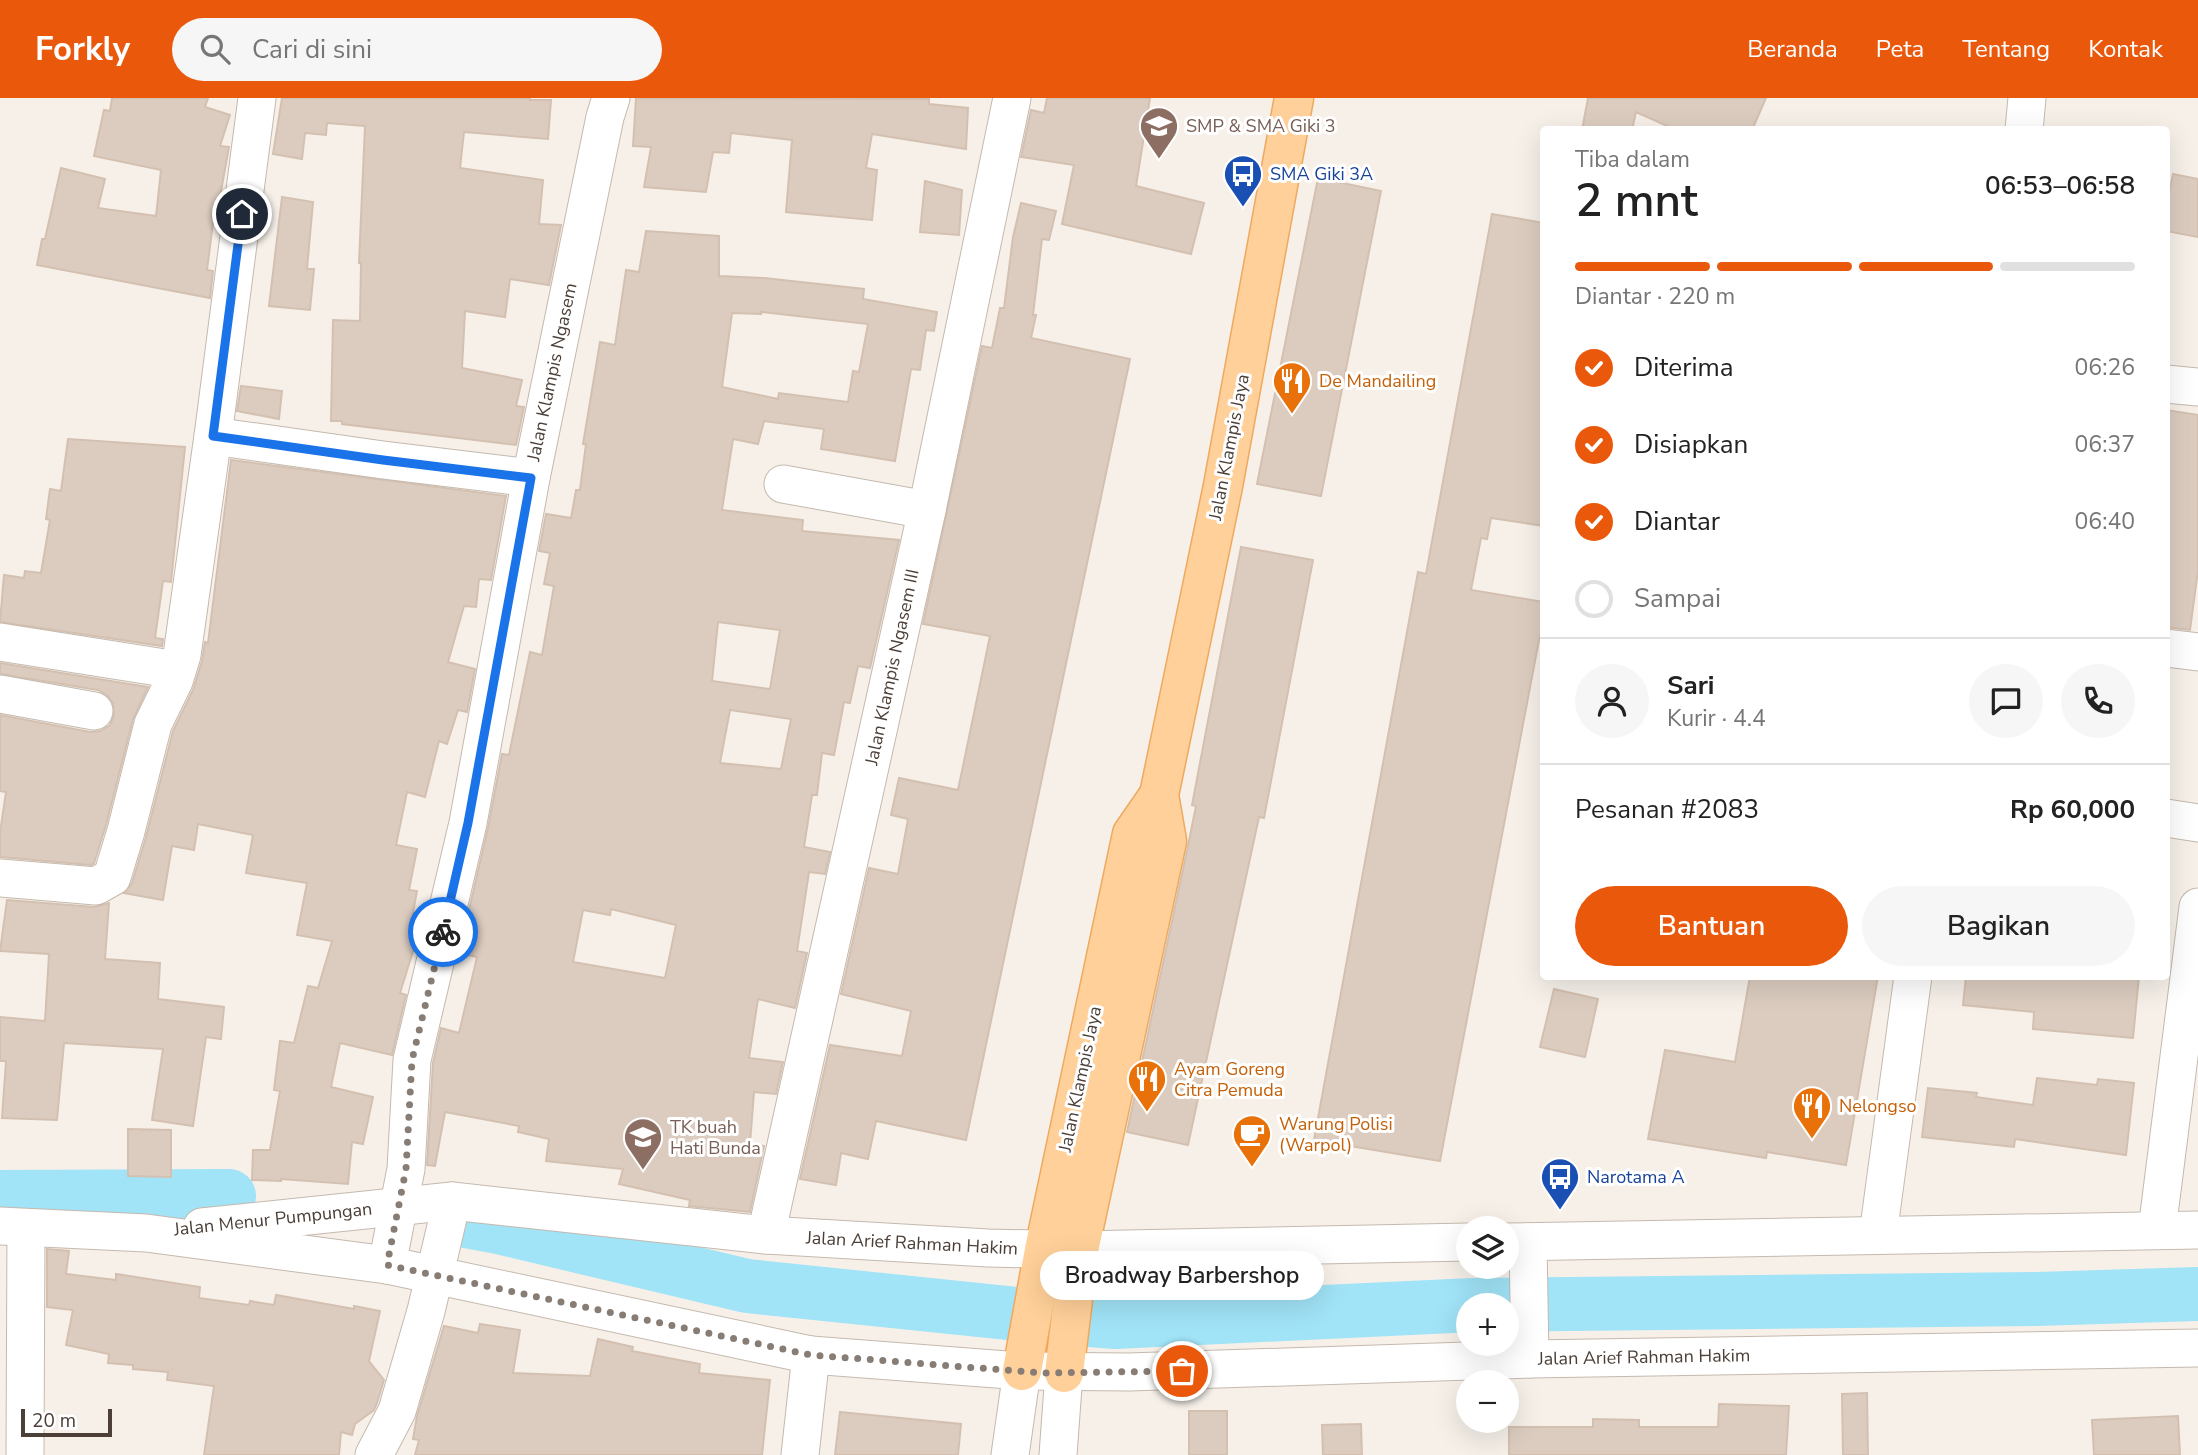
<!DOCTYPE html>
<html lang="id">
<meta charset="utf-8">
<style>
body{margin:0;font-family:"Nunito Sans",sans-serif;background:#f6f6f6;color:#222;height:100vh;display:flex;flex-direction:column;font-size:26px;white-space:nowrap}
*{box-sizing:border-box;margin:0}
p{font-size:23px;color:#767676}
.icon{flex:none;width:38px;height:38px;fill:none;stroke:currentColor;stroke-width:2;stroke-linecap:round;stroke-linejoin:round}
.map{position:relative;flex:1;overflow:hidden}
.details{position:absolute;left:1540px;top:28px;width:630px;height:854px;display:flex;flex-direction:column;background:#fff;border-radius:7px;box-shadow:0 7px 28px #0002}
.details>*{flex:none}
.tools{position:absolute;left:1456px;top:1118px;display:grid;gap:14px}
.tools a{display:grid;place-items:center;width:63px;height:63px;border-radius:50%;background:#fff;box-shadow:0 7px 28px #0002;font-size:35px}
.scale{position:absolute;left:21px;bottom:18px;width:91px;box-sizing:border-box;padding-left:7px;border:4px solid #4b3f37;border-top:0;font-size:19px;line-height:24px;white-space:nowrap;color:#4b3f37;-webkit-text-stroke:5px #fff;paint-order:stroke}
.pin{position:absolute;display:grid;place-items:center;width:60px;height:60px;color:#fff;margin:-30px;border:4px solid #fff;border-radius:50%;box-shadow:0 2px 7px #0007}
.courier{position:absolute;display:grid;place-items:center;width:70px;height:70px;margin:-35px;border:5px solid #1a73e8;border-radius:50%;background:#fff;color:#222;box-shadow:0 2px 9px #0007}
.bubble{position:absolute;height:49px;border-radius:24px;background:#fff;box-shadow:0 7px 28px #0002;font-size:23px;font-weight:600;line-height:49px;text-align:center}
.summary em{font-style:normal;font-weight:600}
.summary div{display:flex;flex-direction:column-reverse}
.summary{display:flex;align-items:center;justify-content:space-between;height:119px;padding:0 35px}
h1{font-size:46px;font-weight:600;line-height:52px}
.bar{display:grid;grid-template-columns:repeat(4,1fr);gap:10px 7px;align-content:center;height:84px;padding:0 35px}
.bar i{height:9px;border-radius:5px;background:#e0e0e0}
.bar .active{background:#ea580c}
.bar p{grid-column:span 4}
.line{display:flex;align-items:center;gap:18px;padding:0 35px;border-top:2px solid #e0e0e0}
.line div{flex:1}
.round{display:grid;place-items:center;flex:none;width:74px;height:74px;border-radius:37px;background:#f6f6f6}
ol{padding:0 35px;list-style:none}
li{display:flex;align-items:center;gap:21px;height:77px}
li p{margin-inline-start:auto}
li .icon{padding:7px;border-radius:50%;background:#ea580c;color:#fff;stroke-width:4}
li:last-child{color:#767676}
li i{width:38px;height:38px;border:4px solid #e0e0e0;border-radius:50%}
.action{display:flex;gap:14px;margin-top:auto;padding:14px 35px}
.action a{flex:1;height:80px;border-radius:42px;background:#ea580c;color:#fff;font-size:28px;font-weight:600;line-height:80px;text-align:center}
.action a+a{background:#f6f6f6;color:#222}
header{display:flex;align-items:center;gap:42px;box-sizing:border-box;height:98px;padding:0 35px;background:#ea580c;color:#fff}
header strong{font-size:33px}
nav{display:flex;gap:38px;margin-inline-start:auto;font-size:24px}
.search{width:490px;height:63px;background:#f6f6f6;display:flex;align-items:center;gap:18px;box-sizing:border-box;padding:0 24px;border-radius:38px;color:#767676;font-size:26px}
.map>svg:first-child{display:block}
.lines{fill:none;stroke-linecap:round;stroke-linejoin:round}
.river{stroke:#a1e3f7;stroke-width:54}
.building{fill:#dcccc0;stroke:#d4c0b0;stroke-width:2;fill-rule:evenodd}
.minor-casing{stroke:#c5b9ae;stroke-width:39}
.major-casing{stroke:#efa95f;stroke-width:41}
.minor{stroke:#fff;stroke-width:37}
.major{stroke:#ffd099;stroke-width:38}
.done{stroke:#877d75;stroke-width:7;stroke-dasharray:0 12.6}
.route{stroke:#1a73e8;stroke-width:9}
.labels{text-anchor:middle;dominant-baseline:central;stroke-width:6;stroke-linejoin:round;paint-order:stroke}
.education-label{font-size:18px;fill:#785e54;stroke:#fff;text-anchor:start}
.transit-label{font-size:18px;fill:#164399;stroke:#fff;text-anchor:start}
.street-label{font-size:18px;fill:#4b3f37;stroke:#fff}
.food-label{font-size:18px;fill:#c56008;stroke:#fff;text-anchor:start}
</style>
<header>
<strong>Forkly</strong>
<div class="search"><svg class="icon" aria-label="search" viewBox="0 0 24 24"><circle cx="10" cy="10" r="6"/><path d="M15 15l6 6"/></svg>Cari di sini</div>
<nav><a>Beranda</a><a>Peta</a><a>Tentang</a><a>Kontak</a></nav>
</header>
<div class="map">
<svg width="2198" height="1357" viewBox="0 0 2198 1357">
<rect width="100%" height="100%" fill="#f6f0e9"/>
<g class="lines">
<!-- river -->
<g class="river">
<polyline points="0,1099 229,1098"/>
<polyline points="455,1121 498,1129 747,1188 1017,1216 1115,1224 1473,1207 2037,1201 2198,1196"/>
</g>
</g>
<!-- building -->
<g class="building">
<polygon points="112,0 208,0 205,9 230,17 220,48 229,49 218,110 215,109 207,172 213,173 210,200 37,167 42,141 45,141 61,70 105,81 98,110 156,118 161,72 94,58 104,12 110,13"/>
<polygon points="282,0 530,0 530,2 551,2 548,41 464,34 460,70 543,82 539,126 561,127 549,187 510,181 505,219 465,213 462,270 522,282 516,308 524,309 516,347 342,326 342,323 331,323 333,222 360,223 361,165 359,165 365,28 327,25 326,37 305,35 302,61 273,56"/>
<polygon points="636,0 929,1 929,6 968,10 966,51 872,36 866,70 877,72 872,122 786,114 792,42 731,35 729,55 713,54 706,94 644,89 651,49 633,48"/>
<polygon points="1047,0 1150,0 1136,88 1204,105 1191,156 1062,126 1074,67 1021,59 1031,12 1044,15"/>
<polygon points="1588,0 1766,0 1752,32 1676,32 1636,14 1632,32 1582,32"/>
<polygon points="2173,76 2198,81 2198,139 2166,133 2166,111"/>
<polygon points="1318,80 1381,93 1321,398 1257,386"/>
<polygon points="925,83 962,92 959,137 920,134"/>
<polygon points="282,99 313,104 307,171 314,171 310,212 269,208"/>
<polygon points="1021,105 1056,113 1049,142 1042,141 1033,217 1036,217 1031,240 1130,261 966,1042 876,1023 868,1061 841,1055 836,1087 800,1081 830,947 902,958 911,913 841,896 869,770 898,776 908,721 891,717 899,680 958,692 990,538 923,526 982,248 992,250 1000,210 1004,210 1013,139"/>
<polygon points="1492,116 1544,125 1544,428 1491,420 1487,441 1481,440 1471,492 1544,504 1544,516 1440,1063 1314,1042 1418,474 1426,476"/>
<path d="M646,133L719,138V178L764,180L864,191L863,201L937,214L934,233L926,232L920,272L911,271L895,363L821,351L824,331L764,323L758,346L733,341L722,412L803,422L802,433L899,442L870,570L858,568L850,605L844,604L834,657L822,655L817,697H812L804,749L830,754L825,776L809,774L797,853L807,855L795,910L758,901L749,960L783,964L776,996L754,994L750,1046L764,1048L750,1114L689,1108L690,1102L619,1086L623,1071L546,1063L549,1041L518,1034L519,1028L445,1014L435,1068L427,1067L433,965L441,930L459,935L477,859L459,855L488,730L502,656L509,657L530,554L542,557L554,488L544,486L550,455L539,453L546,416L571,420L576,392H580L586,346H583L600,244L615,247L626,172L639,174ZM761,214L868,226L859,274L853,273L848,304L779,295L778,301L722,289L732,215L761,216ZM718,524L780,532L770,591L712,583ZM730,612L791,621L781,671L720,665ZM611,811L676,827L665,880L573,864L583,812L610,817Z"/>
<polygon points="241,288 282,293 279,321 237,313"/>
<polygon points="2166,312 2198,317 2198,472 2190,532 2166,529"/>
<polygon points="68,341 185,349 171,484 163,483 155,540 163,541 162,548 0,524 4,477 24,480 25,473 41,475 50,422 46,421 50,391 61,393"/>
<polygon points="231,362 506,398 491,482 479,481 476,509 464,508 448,564 475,571 467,614 458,612 447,646 439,643 425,699 407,694 396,747 417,751 409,792 417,793 410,831 419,834 400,895 406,897 392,957 340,945 331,989 373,999 363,1046 352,1044 348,1086 281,1081 281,1083 252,1082 253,1052 270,1052 280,993 274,992 280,943 294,945 308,888 318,890 332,843 297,837 307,785 246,775 253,737 198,726 194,752 172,748 163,802 124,795 132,785 146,739 173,633 193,592 202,563 205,544 208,545"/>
<polygon points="1241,449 1313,462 1264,720 1259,719 1188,1047 1127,1034 1188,748 1196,708 1192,707"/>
<polygon points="0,565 148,589 133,621 106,727 94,765 91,767 0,759 0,735 6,694 0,693 0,617 90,634 100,633 110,627 114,617 113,605 107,597 98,592 0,576"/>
<polygon points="7,802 94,809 109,805 105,861 160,865 158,901 224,909 221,941 206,939 193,1028 152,1022 163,951 64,945 57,1022 2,1020 6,963 0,963 0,919 45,923 49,856 0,853"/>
<polygon points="1750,878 1878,878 1846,1067 1767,1054 1766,1060 1648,1041 1665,952 1735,964"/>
<polygon points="1966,878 2139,878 2133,940 2033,931 2034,914 1963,907"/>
<polygon points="1554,891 1598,901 1585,959 1540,949"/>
<polygon points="2037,980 2097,987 2098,981 2134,985 2126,1057 2015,1041 2014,1049 1922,1039 1928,990 1977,995 1976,999 2033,1007"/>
<polygon points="128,1031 171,1032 171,1079 128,1078"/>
<polygon points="47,1151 69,1153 66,1176 116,1182 116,1176 200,1189 199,1200 249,1207 250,1203 274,1207 276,1197 354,1211 354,1208 380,1213 369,1263 384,1282 377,1305 374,1312 355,1326 352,1337 341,1334 339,1357 204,1357 214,1288 167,1282 168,1274 133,1271 133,1267 108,1265 109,1256 66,1247 73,1212 47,1209"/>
<polygon points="480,1226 520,1232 513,1275 590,1278 598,1241 633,1249 632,1253 700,1266 699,1275 770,1282 762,1357 415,1357 419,1342 413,1341 417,1318 444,1228 478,1235"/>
<polygon points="1867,1295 1868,1357 1843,1357 1842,1296"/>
<polygon points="1719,1306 1789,1308 1786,1357 1509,1357 1509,1329 1593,1329 1593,1321 1639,1322 1639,1329 1718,1329"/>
<rect x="1189" y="1313" width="38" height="44"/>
<polygon points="840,1314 961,1326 958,1357 835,1357"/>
<polygon points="2178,1318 2180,1357 2094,1357 2092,1322"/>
<polygon points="1361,1326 1362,1357 1323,1357 1322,1327"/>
</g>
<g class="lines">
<!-- minor casing -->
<g class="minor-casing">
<g id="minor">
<polyline points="2024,32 2027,0"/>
<polyline points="2166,286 2198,289"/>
<polyline points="213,338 383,362 531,380"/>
<polyline points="783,386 927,412"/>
<polyline points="0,544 177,572"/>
<polyline points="2166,550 2198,554"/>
<polyline points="0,596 94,613"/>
<polyline points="2166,720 2198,725"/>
<polyline points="0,780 96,788 112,779 126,733 153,626 174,583 182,557 213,338 257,0"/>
<polyline points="0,1128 146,1135 387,1167 811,1257 1022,1273 1129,1274 1530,1261 2198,1250"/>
<polyline points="202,1129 452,1103 766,1137 988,1150 1079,1152 1468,1144"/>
<polyline points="2157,1132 2198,809"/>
<polyline points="766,1137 927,412 1012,0"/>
<polyline points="1878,1137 1913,878"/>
<polyline points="1507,1144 2198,1132"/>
<polyline points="1528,1144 1530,1261"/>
<polyline points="387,1167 406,1071 412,962 468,725 531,380 605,19 611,0"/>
<polyline points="25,1357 26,1130"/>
<polyline points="374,1357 397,1313 426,1213 452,1103"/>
<polyline points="800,1357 811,1257"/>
<polyline points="1010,1357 1022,1273"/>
<polyline points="1058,1357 1064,1275"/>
</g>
</g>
<!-- major casing -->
<g class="major-casing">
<g id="major">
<polyline points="1022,1273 1044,1152 1132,736 1159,697"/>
<polyline points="1064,1275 1079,1152 1167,743 1159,697 1223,388 1294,0"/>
</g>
</g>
<!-- minor -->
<use href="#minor" class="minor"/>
<!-- major -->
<use href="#major" class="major"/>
</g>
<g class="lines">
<!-- done -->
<polyline class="done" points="443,834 412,962 406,1071 387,1167 811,1257 1043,1275 1182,1273"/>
<!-- route -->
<polyline class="route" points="242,116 213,338 383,362 531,380 468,725 443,834"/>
</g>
<!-- icons -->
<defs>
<g id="school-pin" transform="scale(2.0125)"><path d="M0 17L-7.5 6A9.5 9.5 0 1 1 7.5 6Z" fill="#8d6e63" stroke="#fff"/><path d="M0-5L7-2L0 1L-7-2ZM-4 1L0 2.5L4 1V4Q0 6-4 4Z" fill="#fff"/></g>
<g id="bus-pin" transform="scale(2.0125)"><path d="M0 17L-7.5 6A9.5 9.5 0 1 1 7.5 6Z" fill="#1a4fb4" stroke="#fff"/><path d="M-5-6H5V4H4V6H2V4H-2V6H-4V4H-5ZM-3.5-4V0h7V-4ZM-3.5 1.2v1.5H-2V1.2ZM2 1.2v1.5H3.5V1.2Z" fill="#fff"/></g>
<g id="restaurant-pin" transform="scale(2.0125)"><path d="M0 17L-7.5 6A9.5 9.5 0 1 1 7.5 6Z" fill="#e8710a" stroke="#fff"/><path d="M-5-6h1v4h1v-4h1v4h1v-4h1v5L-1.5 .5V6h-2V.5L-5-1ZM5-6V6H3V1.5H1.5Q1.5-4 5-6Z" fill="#fff"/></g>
<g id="cafe-pin" transform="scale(2.0125)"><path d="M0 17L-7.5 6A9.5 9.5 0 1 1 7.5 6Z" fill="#e8710a" stroke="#fff"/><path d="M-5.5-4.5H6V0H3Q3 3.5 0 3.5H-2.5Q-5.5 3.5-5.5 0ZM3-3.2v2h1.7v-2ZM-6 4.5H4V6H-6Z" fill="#fff"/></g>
</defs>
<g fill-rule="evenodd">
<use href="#school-pin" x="1159" y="28"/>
<use href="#bus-pin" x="1243" y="76"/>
<use href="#restaurant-pin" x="1292" y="283"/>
<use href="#restaurant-pin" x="1147" y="981"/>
<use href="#restaurant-pin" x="1812" y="1008"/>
<use href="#cafe-pin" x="1252" y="1036"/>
<use href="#school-pin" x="643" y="1039"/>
<use href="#bus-pin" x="1560" y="1079"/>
</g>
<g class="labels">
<!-- education labels -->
<g class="education-label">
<text x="1186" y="28">SMP &amp; SMA Giki 3</text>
<text x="670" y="1029">TK buah<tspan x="670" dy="21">Hati Bunda</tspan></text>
</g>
<!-- transit labels -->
<g class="transit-label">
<text x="1270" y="76">SMA Giki 3A</text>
<text x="1587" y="1079">Narotama A</text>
</g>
<!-- street labels -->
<g class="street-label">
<text transform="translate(552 274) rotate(-78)">Jalan Klampis Ngasem</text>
<text transform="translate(1229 349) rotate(-79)">Jalan Klampis Jaya</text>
<text transform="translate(892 569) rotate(-78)">Jalan Klampis Ngasem III</text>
<text transform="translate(1080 981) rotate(-78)">Jalan Klampis Jaya</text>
<text transform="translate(273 1121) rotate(-6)">Jalan Menur Pumpungan</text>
<text transform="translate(912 1145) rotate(3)">Jalan Arief Rahman Hakim</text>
<text transform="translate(1644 1259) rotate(-1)">Jalan Arief Rahman Hakim</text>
</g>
<!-- food labels -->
<g class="food-label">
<text x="1319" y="283">De Mandailing</text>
<text x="1174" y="971">Ayam Goreng<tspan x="1174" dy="21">Citra Pemuda</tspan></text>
<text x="1839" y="1008">Nelongso</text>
<text x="1279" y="1026">Warung Polisi<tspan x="1279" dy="21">(Warpol)</tspan></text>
</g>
</g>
</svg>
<div class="tools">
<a><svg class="icon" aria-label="layers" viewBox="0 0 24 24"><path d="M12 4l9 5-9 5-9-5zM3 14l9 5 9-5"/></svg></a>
<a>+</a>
<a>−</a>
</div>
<div class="scale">20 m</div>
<div class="pin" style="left:1182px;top:1273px;background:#ea580c"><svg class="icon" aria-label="bag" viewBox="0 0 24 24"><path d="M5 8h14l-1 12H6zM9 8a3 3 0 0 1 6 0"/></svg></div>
<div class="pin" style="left:242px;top:116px;background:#1f2937"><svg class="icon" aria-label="home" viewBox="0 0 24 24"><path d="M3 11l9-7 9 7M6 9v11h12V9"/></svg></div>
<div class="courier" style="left:443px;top:834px"><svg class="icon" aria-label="bike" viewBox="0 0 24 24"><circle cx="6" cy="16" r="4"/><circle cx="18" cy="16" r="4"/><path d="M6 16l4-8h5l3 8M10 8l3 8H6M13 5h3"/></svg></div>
<div class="bubble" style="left:1040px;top:1153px;width:284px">Broadway Barbershop</div>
<section class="details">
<div class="summary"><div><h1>2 mnt</h1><p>Tiba dalam</p></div><em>06:53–06:58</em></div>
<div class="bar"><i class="active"></i><i class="active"></i><i class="active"></i><i></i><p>Diantar · 220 m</p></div>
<ol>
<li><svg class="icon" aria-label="check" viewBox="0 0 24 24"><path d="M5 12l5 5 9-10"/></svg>Diterima<p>06:26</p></li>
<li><svg class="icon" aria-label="check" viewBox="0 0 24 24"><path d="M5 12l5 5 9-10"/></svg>Disiapkan<p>06:37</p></li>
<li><svg class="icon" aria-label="check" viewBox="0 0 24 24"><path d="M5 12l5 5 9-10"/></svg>Diantar<p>06:40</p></li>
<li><i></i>Sampai</li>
</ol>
<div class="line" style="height:126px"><a class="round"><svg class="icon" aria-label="person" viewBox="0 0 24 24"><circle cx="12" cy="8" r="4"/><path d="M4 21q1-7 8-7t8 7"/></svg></a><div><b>Sari</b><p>Kurir · 4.4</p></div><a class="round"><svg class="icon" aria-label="chat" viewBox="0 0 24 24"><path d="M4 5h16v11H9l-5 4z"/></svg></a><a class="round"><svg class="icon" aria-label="phone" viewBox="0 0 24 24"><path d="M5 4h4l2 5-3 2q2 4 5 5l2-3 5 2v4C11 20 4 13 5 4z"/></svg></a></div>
<div class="line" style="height:91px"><div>Pesanan #2083</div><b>Rp 60,000</b></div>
<div class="action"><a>Bantuan</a><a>Bagikan</a></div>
</section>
</div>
